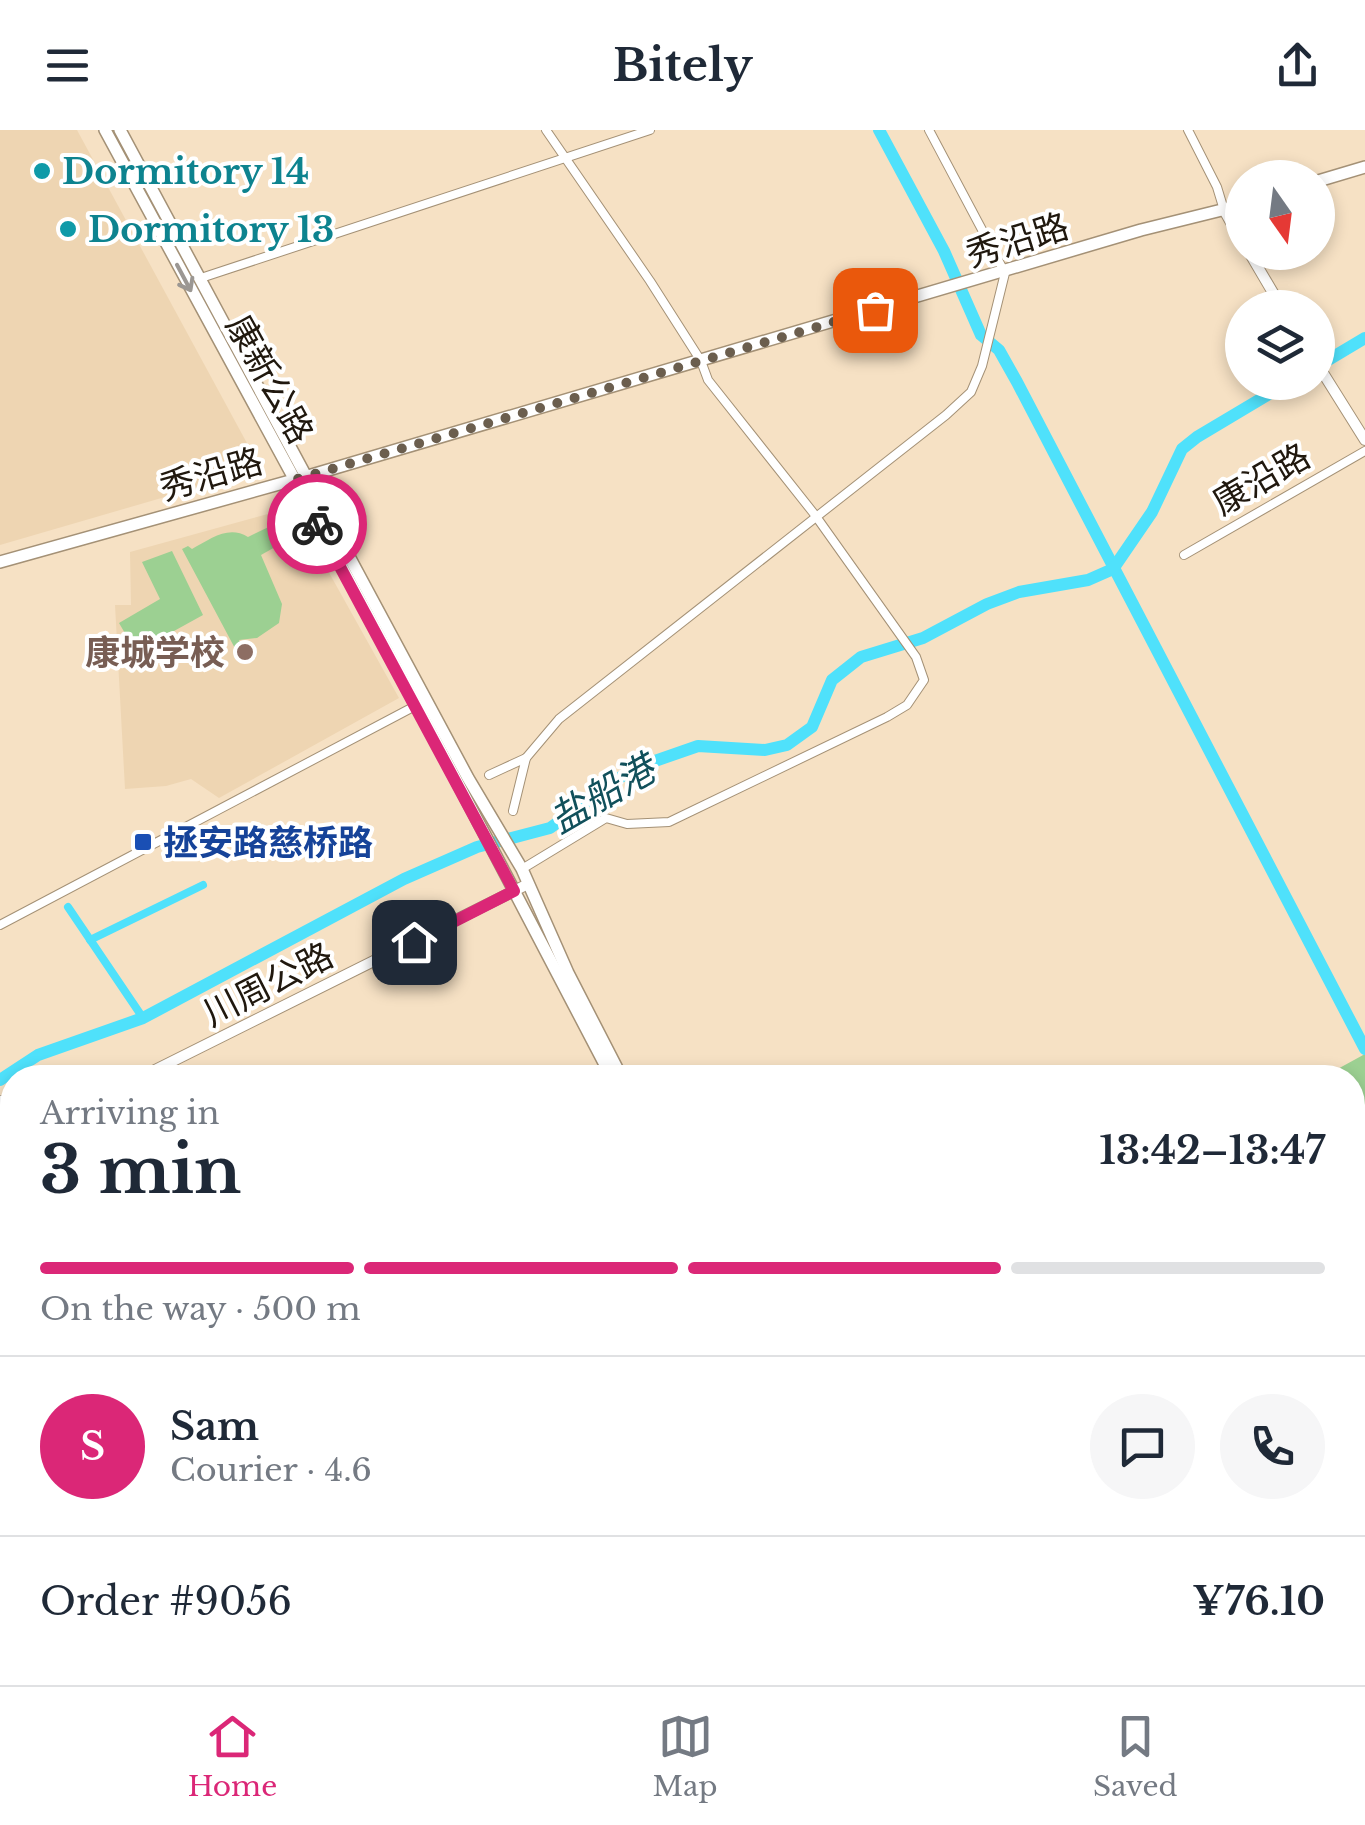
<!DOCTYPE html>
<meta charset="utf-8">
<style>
body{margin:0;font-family:"Libre Baskerville","Noto Sans SC",serif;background:#f6f6f7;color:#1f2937;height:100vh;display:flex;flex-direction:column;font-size:38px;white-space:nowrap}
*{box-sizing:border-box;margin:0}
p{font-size:32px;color:#747a83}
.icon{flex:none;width:55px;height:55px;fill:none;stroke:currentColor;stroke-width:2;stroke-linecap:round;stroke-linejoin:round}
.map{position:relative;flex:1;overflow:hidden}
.panel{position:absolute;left:0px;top:935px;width:1365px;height:620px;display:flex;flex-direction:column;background:#fff;border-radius:40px 40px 0 0;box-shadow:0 5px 15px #0003}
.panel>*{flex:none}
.needle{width:65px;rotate:166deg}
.buttons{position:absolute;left:1225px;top:30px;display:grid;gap:20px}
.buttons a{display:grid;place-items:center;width:110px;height:110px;border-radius:50%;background:#fff;box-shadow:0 5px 15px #0003;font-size:50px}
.pin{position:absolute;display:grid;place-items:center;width:85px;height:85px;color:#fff;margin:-42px;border-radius:20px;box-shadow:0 5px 15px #0006}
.courier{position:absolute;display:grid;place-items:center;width:100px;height:100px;margin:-50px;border:8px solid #db2777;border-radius:50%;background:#fff;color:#222;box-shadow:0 2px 12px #0007}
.summary em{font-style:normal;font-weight:700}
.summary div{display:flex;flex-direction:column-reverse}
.summary{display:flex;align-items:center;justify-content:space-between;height:170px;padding:0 40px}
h1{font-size:65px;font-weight:700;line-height:75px}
.bar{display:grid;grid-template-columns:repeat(4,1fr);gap:15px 10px;align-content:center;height:120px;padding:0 40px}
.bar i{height:12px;border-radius:8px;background:#e0e1e3}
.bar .current{background:#db2777}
.bar p{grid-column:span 4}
.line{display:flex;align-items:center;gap:25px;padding:0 40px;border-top:2px solid #e0e1e3}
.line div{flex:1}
.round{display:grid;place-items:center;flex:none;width:105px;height:105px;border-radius:52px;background:#f6f6f7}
header{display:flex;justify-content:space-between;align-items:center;height:130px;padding:0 40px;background:#fff;font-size:45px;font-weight:700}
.tabs{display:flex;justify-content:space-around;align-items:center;height:140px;border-top:2px solid #e0e1e3;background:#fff;font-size:28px;color:#747a83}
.tabs a{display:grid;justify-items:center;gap:5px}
.tabs .current{color:#db2777}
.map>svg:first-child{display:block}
.built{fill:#eed5b2}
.green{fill:#9cd092}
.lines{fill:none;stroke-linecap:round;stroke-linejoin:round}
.stream{stroke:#41a5b4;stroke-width:2.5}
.canal{stroke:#4fe1fb;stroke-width:8}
.river{stroke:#4fe1fb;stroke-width:12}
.minor-casing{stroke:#a49176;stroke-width:10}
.tertiary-casing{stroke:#a49176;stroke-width:12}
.secondary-casing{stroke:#a49176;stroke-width:14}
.minor{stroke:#fff;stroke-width:8}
.tertiary{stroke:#fff;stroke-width:10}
.secondary{stroke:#fff;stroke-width:11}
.oneway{stroke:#9b9793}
.done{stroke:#6b5e4e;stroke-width:10;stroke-dasharray:0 18}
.route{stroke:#db2777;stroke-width:12}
.culture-dot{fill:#0f9aa8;stroke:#fff;stroke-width:4}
.education-dot{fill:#8d6e63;stroke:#fff;stroke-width:4}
.transit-dot{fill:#1a4fb4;stroke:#fff;stroke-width:4}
.labels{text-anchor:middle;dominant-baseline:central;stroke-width:8;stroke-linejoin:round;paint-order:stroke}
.culture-label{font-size:35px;font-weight:bold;fill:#0d838f;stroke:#fff;text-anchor:start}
.street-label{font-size:35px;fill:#20180e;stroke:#fff}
.education-label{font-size:35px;font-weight:bold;fill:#785e54;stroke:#fff;text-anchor:end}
.transit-label{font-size:35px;font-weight:bold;fill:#164399;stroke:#fff;text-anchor:start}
.water-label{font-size:38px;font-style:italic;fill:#11505b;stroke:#fff}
</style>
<header><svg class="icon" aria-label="menu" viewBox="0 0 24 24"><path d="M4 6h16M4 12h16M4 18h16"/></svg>Bitely<svg class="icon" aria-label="share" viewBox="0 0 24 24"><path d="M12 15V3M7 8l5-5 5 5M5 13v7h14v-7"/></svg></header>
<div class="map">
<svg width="1365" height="1555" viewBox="0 0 1365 1555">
<rect width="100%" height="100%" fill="#f6e1c4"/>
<!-- built -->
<g class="built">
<polygon points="0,0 77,0 261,339 0,415"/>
<polygon points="286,379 303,396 399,568 219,668 191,649 166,656 125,659 115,475 131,475 130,422"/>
</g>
<!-- green -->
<g class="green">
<path d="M281,391L291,408L261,425L282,474L279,493L257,508L239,510L244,521L238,524L182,419L188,416L192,419C211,409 228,395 248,407Z"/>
<polygon points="172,421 203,485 136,522 119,493 160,469 142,432"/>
<polygon points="1365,924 1365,1555 1004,1555 994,1543 1352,1542 1352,948 1323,947"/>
<polygon points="12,1467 12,1542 939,1542 949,1555 0,1555 0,1472"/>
</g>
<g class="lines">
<!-- stream -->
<g class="stream">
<polyline points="8,1461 12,1458"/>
<polyline points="272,1542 292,1555"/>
<polyline points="526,1542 528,1555"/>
<polyline points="243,1555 258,1542"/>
<polyline points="316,1555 331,1542"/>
</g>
<!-- canal -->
<g class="canal">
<polyline points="68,777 143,888"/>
<polyline points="90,810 203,755"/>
<polyline points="0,1447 12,1469"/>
</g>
<!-- river -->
<g class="river">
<polyline points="879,0 944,121 981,205 999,220 1017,252 1365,919"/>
<polyline points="1318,236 1365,208"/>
<polyline points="0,950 38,925 143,888 404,749 477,717 550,698 632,639 698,616 765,620 787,615 812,597 832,550 861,527 923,508 987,474 1019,462 1088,450 1113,439 1152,382 1182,319 1197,307 1289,252"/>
</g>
<!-- minor casing -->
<g class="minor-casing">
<g id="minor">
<polyline points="1188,0 1217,57 1224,80"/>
<polyline points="201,148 650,0"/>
<polyline points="1184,425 1365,321"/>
<polyline points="489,645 526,628"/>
<polyline points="513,681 526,628 559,589 946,285 971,262 982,236 1005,143 929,0"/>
<polyline points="522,739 606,688 627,694 669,692 887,587 907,575 924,550 916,527 815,385 708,250 701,231 650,151 546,0"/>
<polyline points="0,795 417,575"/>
<polyline points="0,970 12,993"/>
</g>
</g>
<!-- tertiary casing -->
<g class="tertiary-casing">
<g id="tertiary">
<polyline points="1224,80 1242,112"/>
<polyline points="1249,122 1282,178"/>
<polyline points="1318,235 1365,310"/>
<polyline points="139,948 528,754"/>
<polyline points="0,1004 12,998"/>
</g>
</g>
<!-- secondary casing -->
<g class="secondary-casing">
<g id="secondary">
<polyline points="105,0 417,575 612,948"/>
<polyline points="120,0 468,648 522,739 568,843 622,948"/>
<polyline points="1318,51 1365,37"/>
<polyline points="0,432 308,346 1141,100 1242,75"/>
<polyline points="961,1542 970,1555"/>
<polyline points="978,1542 987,1555"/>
<polyline points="27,1555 25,1550 45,1542"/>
<polyline points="43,1555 75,1542"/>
</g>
</g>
<!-- minor -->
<use href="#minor" class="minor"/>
<!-- tertiary -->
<use href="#tertiary" class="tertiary"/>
<!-- secondary -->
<use href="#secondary" class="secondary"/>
</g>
<!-- one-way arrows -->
<defs><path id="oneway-shaft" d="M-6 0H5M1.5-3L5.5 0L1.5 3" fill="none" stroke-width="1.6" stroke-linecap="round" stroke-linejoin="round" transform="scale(2.5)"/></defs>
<use class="oneway" href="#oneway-shaft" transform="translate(184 148) rotate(62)"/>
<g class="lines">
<!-- done -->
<polyline class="done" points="317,394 294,350 875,180"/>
<!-- route -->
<polyline class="route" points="317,394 514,761 414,812"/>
</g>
<!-- markers -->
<g class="culture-dot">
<circle cx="42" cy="41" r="10"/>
<circle cx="68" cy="99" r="10"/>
</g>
<circle class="education-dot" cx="245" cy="522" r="10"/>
<rect class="transit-dot" x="133" y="702" width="20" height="20" rx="5"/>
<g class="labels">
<!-- culture labels -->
<g class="culture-label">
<text x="62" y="41">Dormitory 14</text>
<text x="88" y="99">Dormitory 13</text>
</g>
<!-- street labels -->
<g class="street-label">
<text transform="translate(1017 110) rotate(-17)">秀沿路</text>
<text transform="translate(270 249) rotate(61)">康新公路</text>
<text transform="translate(211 344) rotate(-16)">秀沿路</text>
<text transform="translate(1261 349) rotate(-30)">康沿路</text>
<text transform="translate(268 854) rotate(-27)">川周公路</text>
</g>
<!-- education labels -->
<g class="education-label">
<text x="225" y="522">康城学校</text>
</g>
<!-- transit labels -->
<g class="transit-label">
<text x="163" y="712">拯安路慈桥路</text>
</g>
<!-- water labels -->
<g class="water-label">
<text transform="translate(602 664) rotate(-30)">盐船港</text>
</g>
</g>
</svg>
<div class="buttons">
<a><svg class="needle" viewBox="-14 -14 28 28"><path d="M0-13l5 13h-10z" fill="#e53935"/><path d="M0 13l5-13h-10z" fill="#747a83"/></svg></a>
<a><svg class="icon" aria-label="layers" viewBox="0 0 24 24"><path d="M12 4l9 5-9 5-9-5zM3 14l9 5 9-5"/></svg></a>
</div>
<div class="pin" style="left:875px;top:180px;background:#ea580c"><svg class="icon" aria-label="bag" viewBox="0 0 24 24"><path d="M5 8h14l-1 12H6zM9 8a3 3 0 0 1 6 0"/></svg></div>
<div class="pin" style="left:414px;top:812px;background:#1f2937"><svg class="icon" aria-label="home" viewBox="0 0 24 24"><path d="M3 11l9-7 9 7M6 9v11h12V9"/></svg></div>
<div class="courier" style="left:317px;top:394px"><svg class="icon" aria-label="bike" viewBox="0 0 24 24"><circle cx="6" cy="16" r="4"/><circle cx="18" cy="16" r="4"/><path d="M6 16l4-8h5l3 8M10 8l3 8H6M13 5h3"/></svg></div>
<section class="panel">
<div class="summary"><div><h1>3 min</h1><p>Arriving in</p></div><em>13:42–13:47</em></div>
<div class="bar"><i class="current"></i><i class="current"></i><i class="current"></i><i></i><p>On the way · 500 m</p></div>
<div class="line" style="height:180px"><b class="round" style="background:#db2777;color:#fff">S</b><div><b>Sam</b><p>Courier · 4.6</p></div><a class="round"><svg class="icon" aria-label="chat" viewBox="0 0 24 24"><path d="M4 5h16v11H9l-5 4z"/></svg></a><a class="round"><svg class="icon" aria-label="phone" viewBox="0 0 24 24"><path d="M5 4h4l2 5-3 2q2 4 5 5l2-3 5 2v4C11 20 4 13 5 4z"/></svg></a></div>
<div class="line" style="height:130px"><div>Order #9056</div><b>¥76.10</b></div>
</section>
</div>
<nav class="tabs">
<a class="current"><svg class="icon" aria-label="home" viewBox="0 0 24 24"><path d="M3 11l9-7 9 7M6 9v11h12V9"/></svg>Home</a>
<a><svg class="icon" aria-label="map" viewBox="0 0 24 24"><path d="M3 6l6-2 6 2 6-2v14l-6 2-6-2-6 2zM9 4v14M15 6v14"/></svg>Map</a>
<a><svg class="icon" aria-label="saved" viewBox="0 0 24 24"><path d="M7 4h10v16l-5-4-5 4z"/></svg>Saved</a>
</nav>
